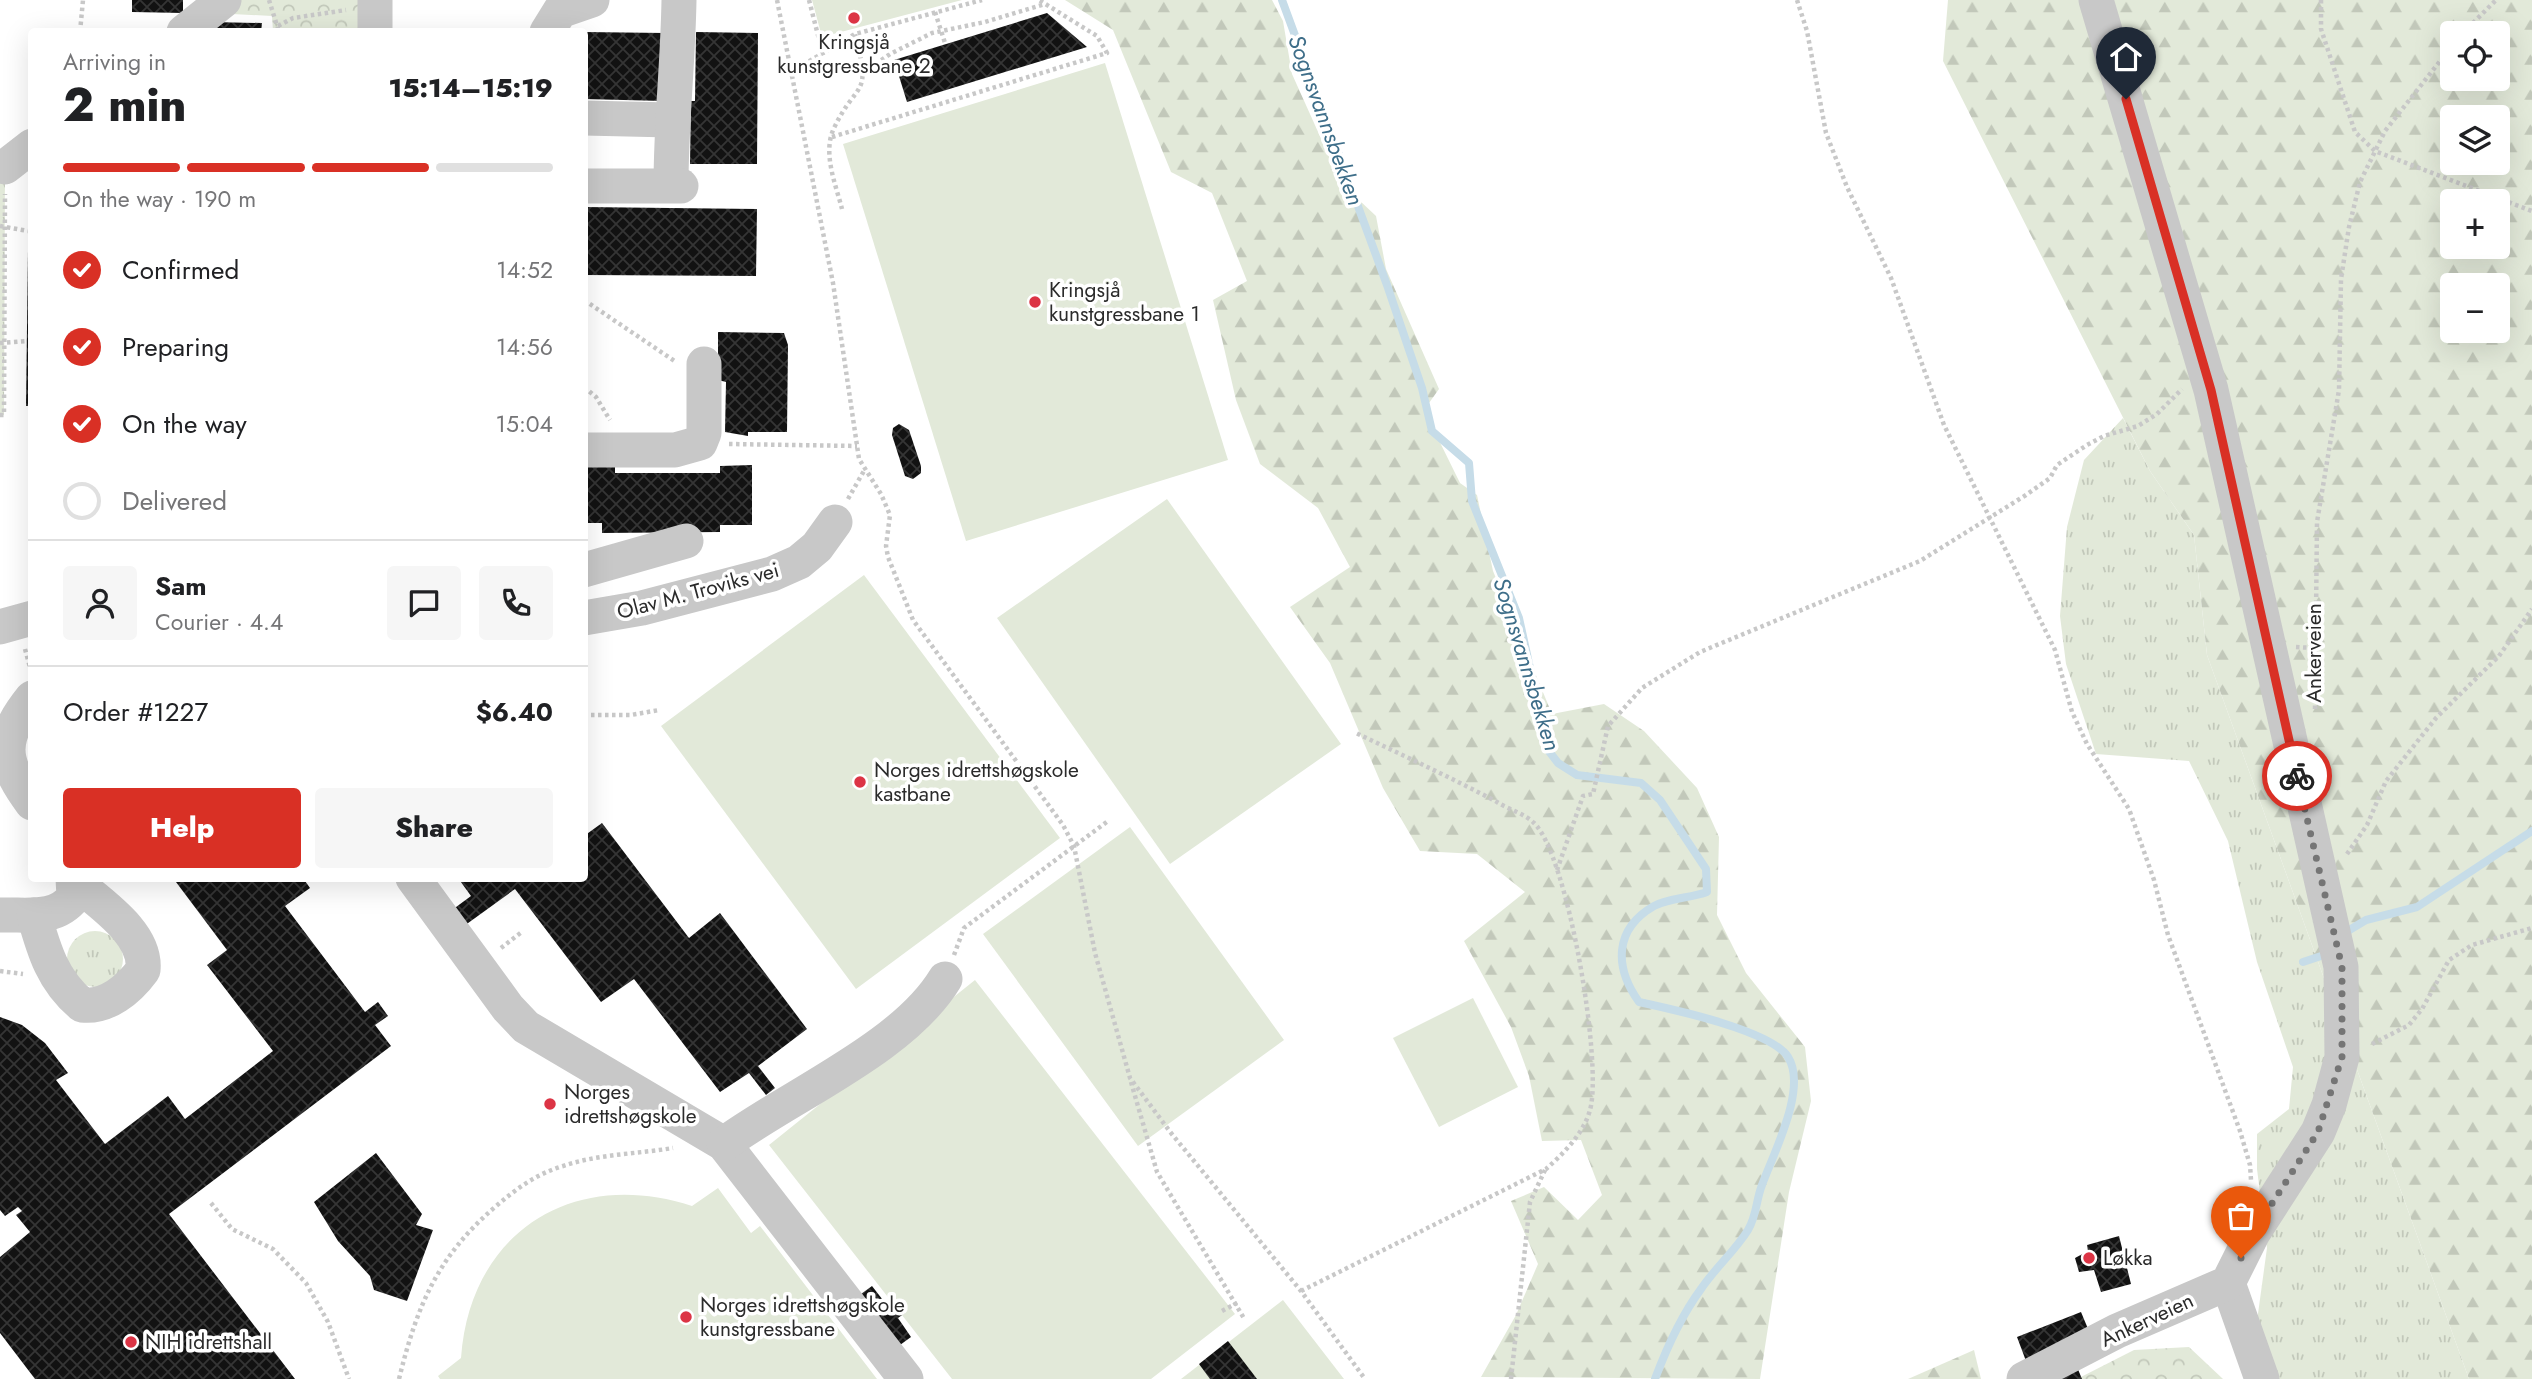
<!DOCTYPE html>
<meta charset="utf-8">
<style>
body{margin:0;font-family:Jost,sans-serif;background:#f6f6f6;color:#202124;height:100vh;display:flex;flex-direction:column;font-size:26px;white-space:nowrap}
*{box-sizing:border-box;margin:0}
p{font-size:23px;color:#757577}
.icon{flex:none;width:38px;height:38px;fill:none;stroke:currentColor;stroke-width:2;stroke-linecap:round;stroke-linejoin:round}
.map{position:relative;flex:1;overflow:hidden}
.panel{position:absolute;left:28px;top:28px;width:560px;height:854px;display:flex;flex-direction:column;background:#fff;border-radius:7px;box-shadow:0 7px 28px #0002}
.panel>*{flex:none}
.fabs{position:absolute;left:2440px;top:21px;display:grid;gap:14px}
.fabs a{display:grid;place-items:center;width:70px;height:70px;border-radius:7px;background:#fff;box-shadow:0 7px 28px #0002;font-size:35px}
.pin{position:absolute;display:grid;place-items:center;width:60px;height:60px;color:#fff;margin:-72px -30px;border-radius:50% 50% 50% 0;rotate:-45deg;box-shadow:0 0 7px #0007}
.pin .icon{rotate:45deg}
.courier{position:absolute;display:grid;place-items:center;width:70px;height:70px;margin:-35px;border:5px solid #d93025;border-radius:50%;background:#fff;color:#222;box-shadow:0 2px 9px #0007}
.overview em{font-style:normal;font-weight:800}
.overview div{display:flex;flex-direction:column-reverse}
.overview{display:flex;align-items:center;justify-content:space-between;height:119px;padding:0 35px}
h1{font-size:46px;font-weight:800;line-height:52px}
.bar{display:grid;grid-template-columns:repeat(4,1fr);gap:10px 7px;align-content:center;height:84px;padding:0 35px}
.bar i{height:9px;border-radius:5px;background:#e0e0e0}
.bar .selected{background:#d93025}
.bar p{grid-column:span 4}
.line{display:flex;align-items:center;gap:18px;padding:0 35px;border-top:2px solid #e0e0e0}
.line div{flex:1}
.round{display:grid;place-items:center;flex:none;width:74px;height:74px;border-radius:7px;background:#f6f6f6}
ol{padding:0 35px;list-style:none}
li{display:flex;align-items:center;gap:21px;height:77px}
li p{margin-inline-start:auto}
li .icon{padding:7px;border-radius:50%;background:#d93025;color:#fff;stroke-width:4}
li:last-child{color:#757577}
li i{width:38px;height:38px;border:4px solid #e0e0e0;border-radius:50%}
.action{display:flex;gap:14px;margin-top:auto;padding:14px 35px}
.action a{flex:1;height:80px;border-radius:7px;background:#d93025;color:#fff;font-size:28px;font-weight:800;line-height:80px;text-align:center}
.action a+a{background:#f6f6f6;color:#202124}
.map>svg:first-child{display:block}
.grass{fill:url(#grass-tufts)}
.forest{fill:url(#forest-firs);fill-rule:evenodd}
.park{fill:url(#park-crowns)}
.pitch{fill:#e2e9d9}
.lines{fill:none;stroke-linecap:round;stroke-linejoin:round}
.stream{stroke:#c6dce8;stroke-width:8}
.building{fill:url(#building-cross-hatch)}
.path{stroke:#c8c8c8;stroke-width:4.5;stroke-dasharray:3.5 3.5;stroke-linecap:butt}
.minor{stroke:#c8c8c8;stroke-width:35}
.done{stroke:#757575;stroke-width:7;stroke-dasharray:0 12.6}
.route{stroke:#d93025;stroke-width:9}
.poi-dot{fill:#dc3445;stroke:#fff;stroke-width:2.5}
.labels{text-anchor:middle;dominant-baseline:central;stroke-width:7;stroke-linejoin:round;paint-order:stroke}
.poi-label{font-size:21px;fill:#2b2b2b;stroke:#fff;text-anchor:start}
.street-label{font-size:21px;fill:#2b2b2b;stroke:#fff}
.water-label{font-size:23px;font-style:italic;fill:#3e6e89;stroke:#fff}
</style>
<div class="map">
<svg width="2532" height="1379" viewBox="0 0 2532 1379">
<defs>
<pattern id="grass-tufts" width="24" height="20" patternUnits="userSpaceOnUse" patternTransform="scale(1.75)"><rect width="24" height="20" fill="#e2e9d9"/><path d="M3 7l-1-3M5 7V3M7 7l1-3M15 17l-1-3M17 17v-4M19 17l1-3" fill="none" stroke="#c2c8ba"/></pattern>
<pattern id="forest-firs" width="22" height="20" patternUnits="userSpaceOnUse" patternTransform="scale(1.75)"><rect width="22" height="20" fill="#e2e9d9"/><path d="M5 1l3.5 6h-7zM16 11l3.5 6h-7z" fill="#c2c8ba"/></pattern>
<pattern id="park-crowns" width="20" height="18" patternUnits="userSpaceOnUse" patternTransform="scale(1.75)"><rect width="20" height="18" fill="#e2e9d9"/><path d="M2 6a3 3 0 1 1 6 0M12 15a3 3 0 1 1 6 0" fill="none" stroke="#c2c8ba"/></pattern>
<pattern id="building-cross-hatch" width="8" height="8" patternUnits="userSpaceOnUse" patternTransform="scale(1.75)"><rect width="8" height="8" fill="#121212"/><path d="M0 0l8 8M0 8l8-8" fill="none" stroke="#353535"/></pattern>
</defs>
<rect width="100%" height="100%" fill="#fff"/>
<!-- grass -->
<g class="grass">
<polygon points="0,166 5,167 4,415 0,415"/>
<polygon points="2123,418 2150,471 2194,535 2207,655 2469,1379 2274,1379 2257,1321 2267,1248 2257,1169 2257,1134 2289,1109 2293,1067 2257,962 2228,841 2189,761 2096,754 2066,664 2060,616 2067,527 2084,460"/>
<circle cx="95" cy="959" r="28"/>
</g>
<!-- forest -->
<g class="forest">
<polygon points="1065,0 1272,0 1283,21 1292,74 1341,183 1376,216 1386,269 1439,389 1424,410 1460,483 1477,495 1493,571 1552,714 1604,704 1644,731 1697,788 1719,837 1717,915 1746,973 1805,1047 1811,1101 1789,1192 1760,1379 1481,1377 1516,1315 1538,1264 1511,1201 1544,1187 1578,1220 1602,1195 1581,1140 1542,1141 1529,1076 1511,1027 1464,941 1525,892 1477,854 1420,851 1383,788 1330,663 1290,607 1350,567 1318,508 1260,464 1236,400 1213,300 1247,281 1212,193 1171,172 1113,30"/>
<path d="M1948,0H2532V1379H2469L2207,655L2194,535L2150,471L1943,61ZM2452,33H2497V79H2452ZM2452,117H2497V163H2452ZM2452,201H2497V247H2452ZM2452,285H2497V331H2452Z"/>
<polygon points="1974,1350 1981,1379 1908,1379"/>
</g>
<!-- park -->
<g class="park">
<polygon points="231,0 369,0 369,31 273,31 272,16 213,13"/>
<polygon points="2189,1347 2223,1379 2077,1379 2134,1350"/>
</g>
<!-- pitch -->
<g class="pitch">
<polygon points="812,0 962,0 822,37"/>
<polygon points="1105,63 1228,460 966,541 843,144"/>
<polygon points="1167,499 1341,744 1170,864 997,618"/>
<polygon points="864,575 1060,838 856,989 661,726"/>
<polygon points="1130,827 1284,1040 1138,1146 983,934"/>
<polygon points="975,980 1235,1314 1151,1379 952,1379 769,1145"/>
<polygon points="1473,998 1518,1087 1439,1127 1393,1038"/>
<path d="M718,1188L751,1233L760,1226L877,1379H440L438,1376L461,1358C470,1232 573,1167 692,1206Z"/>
<polygon points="1283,1300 1344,1379 1181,1379"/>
</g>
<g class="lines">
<!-- stream -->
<g class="stream">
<path d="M1282,0L1387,285L1422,388L1432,431L1469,463L1472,501L1519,618L1548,750L1558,763L1577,775L1641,783L1660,800L1706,869L1707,892C1691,898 1669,898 1654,906C1614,929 1614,967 1639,1002C1671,1009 1771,1030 1788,1057C1808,1088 1773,1154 1762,1185C1756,1200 1757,1215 1748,1230C1735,1251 1715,1268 1701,1289C1681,1316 1667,1347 1655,1379"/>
<polyline points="2346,932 2366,920 2417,907 2532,831"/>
<polyline points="2303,962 2324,955"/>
</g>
</g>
<!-- building -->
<g class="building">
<polygon points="132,0 183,0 183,13 132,12"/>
<polygon points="1047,13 1087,47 907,102 894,60"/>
<polygon points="211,22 262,23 261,32 211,32"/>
<polygon points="584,32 665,33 663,101 584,99"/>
<polygon points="696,32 758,33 757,164 690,164 691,101 695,101"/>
<polygon points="29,172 32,172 32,406 26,406"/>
<polygon points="584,207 757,209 756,276 584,275"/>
<polygon points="718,332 784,333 788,345 787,432 748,432 748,436 725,432 726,382 718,380"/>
<polygon points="899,424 909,430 921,466 921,473 913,479 905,476 892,435 893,428"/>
<polygon points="584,464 615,464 615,473 720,473 720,466 752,465 752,525 720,525 720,532 602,533 602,523 584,523"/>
<polygon points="602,823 689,938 720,913 807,1029 758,1066 775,1088 766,1095 749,1073 720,1092 634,979 601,1002 515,889 464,926 452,910 471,896 458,878 584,878 584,836"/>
<polygon points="173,878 303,878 310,888 285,906 365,1012 378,1002 388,1016 375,1025 391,1046 169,1214 295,1379 35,1379 0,1333 0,1257 30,1232 16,1215 22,1211 18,1207 5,1216 0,1210 0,1017 22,1025 45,1043 68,1073 56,1080 105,1144 168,1096 185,1119 273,1051 207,965 227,950"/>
<polygon points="376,1153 422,1214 416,1225 433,1230 407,1301 374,1290 370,1276 338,1241 314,1202"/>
<polygon points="2119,1236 2131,1284 2101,1292 2094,1270 2079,1272 2075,1258 2088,1251 2087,1245"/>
<polygon points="872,1286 886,1304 894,1298 905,1313 898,1318 911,1337 900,1345 861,1294"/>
<polygon points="2081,1312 2091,1336 2026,1361 2017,1337"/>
<polygon points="1228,1341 1257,1379 1210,1379 1199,1364"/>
<polygon points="2077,1367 2082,1379 2054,1379"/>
</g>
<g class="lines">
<!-- path -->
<g class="path">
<polyline points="269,0 279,32"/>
<polyline points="777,0 833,283 859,459 881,494 890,515 886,546 888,557 913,620 1063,825 1074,846 1095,953 1130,1078 1171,1133 1301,1291 1365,1379"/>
<polyline points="809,0 823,55"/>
<polyline points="1797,0 1807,31 1826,133 1847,187 1891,278 1944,425 2055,650 2072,712 2087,744 2129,809 2154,880 2168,935 2240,1131 2250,1165 2251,1180"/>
<polyline points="2321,0 2321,29 2355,132 2375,151 2532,211"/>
<polyline points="935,12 945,43"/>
<polyline points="278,26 293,18 346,10"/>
<polyline points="80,32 83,0"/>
<polyline points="2463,33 2496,0"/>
<polyline points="791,72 855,34 982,0"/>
<polyline points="864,72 890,54 932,33 985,22 1045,4"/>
<polyline points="832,137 1107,53 1097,36 1039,0"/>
<path d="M842,209C836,185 822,153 834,128C858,78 872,100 855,34"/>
<polyline points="0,226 28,231"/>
<polyline points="584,300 676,362"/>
<polyline points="0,343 27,341"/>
<polyline points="584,387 596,397 610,420"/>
<polyline points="0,415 4,415 5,194"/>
<polyline points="729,444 857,446"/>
<polyline points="848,499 865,469"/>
<polyline points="2296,647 2313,648"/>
<polyline points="25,649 31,671"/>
<polyline points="2315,709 2317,522 2339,390 2341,279 2349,227 2360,182 2385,131 2452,46"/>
<polyline points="584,715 631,715 659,710"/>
<polyline points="2347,854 2367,825 2386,781 2436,718 2499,656 2532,609"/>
<polyline points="1557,870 1583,796 1593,794 1608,726 1642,688 1700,652 1920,561 2026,495 2050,478 2057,465 2087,445 2104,436 2138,426 2157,414 2182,389"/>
<polyline points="501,948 523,931"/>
<polyline points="954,955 964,928 1108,821"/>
<polyline points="0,971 23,974"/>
<polyline points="2372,1044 2409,1025 2422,1009 2449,960 2472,945 2532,928"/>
<polyline points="1131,1082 1157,1172 1245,1320"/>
<polyline points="211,1203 232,1229 273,1249 306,1283 328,1322 349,1379"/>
<path d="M1301,1291L1546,1169C1563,1154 1584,1133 1590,1110C1603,1065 1568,855 1534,823C1525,814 1508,809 1497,802C1450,777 1402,755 1354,732"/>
<polyline points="1222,1311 1237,1303"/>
<path d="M399,1379C417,1306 437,1257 495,1207C516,1189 536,1174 563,1166C598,1154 637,1154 673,1148"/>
<polyline points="1511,1379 1530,1202 1545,1170"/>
</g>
<!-- minor -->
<g class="minor">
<polyline points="184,32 224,0"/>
<polyline points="375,32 375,0"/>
<polyline points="547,32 560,11 592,0"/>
<polyline points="584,118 671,120"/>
<polyline points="5,167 32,146"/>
<path d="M671,185C671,123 678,62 679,0"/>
<polyline points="584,186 681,186"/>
<polyline points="584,450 675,450 700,443 704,433 704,364"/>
<polyline points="584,570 686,541"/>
<polyline points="584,618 642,608 772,574 799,562 817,547 835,522"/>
<polyline points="0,627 32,618"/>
<path d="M32,698C0,738 0,760 32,803"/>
<polyline points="413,878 508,1008 526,1027 724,1144 906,1379"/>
<path d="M0,915C28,914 55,921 74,897L73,878"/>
<path d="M34,915C44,951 53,981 82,1005C107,1008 129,989 143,970C147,933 99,903 74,881"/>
<path d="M724,1144C791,1095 903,1048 945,979"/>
<polyline points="2228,1283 2262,1379"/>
<polyline points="2024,1379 2117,1331 2228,1283 2253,1233 2318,1132 2329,1105 2342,1057 2341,967 2211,390 2096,0"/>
</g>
</g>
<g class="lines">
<!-- done -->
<polyline class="done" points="2241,1258 2253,1233 2318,1132 2342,1057 2342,967 2297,776"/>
<!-- route -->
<polyline class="route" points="2126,99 2211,390 2297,776"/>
</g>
<!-- markers -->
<g class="poi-dot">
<circle cx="854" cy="18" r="7"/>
<circle cx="1035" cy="302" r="7"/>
<circle cx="860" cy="782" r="7"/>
<circle cx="550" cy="1104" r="7"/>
<circle cx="2089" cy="1258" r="7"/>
<circle cx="686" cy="1317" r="7"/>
<circle cx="131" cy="1342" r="7"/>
</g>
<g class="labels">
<!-- poi labels -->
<g class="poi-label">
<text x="854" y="42" text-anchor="middle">Kringsjå<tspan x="854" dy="24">kunstgressbane 2</tspan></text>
<text x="1049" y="290">Kringsjå<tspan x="1049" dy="24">kunstgressbane 1</tspan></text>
<text x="874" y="770">Norges idrettshøgskole<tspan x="874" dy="24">kastbane</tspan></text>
<text x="564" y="1092">Norges<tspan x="564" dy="24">idrettshøgskole</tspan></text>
<text x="2103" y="1258">Løkka</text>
<text x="700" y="1305">Norges idrettshøgskole<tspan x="700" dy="24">kunstgressbane</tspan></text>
<text x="145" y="1342">NIH idrettshall</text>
</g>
<!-- street labels -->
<g class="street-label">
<text transform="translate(698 591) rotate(-15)">Olav M. Troviks vei</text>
<text transform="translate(2314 653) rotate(-90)">Ankerveien</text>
<text transform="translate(2147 1320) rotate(-25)">Ankerveien</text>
</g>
<!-- water labels -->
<g class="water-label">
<text transform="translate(1326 120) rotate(70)">Sognsvannsbekken</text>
<text transform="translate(1527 664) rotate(73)">Sognsvannsbekken</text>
</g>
</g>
</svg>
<div class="fabs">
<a><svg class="icon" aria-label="locate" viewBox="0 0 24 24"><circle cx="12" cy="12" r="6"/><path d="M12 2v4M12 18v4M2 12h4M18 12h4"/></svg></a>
<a><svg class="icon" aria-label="layers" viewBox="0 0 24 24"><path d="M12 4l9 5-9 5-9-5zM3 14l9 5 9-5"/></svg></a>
<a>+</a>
<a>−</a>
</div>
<div class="pin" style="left:2241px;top:1258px;background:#ea580c"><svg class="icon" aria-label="bag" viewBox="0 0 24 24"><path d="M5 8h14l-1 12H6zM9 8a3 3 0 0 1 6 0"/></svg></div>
<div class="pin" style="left:2126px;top:99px;background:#1f2937"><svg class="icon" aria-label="home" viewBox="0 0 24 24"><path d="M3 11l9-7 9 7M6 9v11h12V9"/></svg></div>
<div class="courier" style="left:2297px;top:776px"><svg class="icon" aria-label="bike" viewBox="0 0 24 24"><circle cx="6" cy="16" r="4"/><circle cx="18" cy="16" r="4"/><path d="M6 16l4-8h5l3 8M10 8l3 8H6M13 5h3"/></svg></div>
<section class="panel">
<div class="overview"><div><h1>2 min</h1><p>Arriving in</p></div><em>15:14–15:19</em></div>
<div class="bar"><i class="selected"></i><i class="selected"></i><i class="selected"></i><i></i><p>On the way · 190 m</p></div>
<ol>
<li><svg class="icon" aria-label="check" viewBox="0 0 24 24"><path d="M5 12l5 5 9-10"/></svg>Confirmed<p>14:52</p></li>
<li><svg class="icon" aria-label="check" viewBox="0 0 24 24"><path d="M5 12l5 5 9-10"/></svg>Preparing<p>14:56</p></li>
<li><svg class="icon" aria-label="check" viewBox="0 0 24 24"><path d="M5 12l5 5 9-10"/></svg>On the way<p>15:04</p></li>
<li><i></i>Delivered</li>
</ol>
<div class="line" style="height:126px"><a class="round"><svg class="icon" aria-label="person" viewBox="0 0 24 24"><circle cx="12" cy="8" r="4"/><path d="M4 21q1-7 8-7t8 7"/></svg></a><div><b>Sam</b><p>Courier · 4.4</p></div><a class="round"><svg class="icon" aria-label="chat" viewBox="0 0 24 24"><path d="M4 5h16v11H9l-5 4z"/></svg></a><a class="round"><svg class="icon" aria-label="phone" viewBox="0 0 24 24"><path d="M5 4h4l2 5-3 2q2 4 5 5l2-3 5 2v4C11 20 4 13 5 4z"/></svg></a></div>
<div class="line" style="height:91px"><div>Order #1227</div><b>$6.40</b></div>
<div class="action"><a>Help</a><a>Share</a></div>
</section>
</div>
